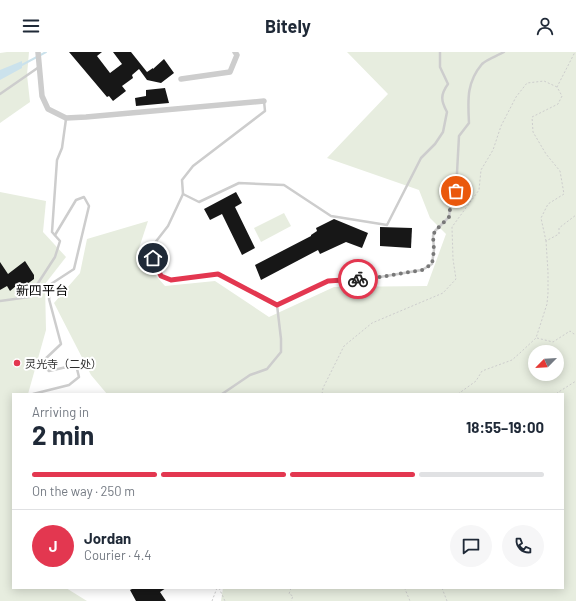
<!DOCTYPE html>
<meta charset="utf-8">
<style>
body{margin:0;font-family:Barlow,"Noto Sans SC",sans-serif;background:#f6f6f7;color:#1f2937;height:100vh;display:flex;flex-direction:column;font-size:15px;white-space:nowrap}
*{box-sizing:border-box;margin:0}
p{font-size:13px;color:#747a83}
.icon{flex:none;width:22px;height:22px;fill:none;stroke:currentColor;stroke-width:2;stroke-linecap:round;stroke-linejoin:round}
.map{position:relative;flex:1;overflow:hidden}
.sheet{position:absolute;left:12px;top:341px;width:552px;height:196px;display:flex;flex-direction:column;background:#fff;border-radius:0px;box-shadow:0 2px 10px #0003}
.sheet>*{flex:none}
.needle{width:26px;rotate:246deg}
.fabs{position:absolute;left:528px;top:293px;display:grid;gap:8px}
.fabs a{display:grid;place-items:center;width:36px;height:36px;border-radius:50%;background:#fff;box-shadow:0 2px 10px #0003;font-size:20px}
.pin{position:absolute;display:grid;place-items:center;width:34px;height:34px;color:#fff;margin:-17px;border:2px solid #fff;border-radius:50%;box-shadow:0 1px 4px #0007}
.courier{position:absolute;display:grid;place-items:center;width:40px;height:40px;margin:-20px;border:3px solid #e33750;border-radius:50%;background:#fff;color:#222;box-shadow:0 1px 5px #0007}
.summary em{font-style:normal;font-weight:700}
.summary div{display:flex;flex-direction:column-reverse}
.summary{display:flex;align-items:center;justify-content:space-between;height:68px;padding:0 20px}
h1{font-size:26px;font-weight:700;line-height:30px}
.bar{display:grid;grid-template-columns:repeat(4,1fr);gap:6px 4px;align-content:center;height:48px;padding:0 20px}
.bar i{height:5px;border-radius:3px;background:#e0e1e3}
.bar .active{background:#e33750}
.bar p{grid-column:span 4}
.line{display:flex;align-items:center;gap:10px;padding:0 20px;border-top:1px solid #e0e1e3}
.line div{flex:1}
.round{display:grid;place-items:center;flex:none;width:42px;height:42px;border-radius:21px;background:#f6f6f7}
header{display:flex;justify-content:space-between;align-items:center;height:52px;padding:0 20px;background:#fff;font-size:18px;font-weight:700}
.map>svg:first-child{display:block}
.green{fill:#e7eddf;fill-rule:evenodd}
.water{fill:#cbe2ec}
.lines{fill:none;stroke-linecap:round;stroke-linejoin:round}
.stream{stroke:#cbe2ec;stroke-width:2}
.building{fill:#171717}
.path{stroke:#cdcdcd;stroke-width:1;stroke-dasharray:2 2;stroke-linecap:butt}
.lane{stroke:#cdcdcd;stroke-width:2.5}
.street{stroke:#cdcdcd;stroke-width:5.5}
.done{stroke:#787878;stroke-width:4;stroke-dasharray:0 7.2}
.route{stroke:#e33750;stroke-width:5}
.poi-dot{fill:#e33750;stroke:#fff;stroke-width:1.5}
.labels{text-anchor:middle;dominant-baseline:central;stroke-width:4;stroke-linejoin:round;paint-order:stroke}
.poi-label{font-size:11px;fill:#303030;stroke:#fff;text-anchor:start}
.quarter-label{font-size:13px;fill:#000;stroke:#fff}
</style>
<header><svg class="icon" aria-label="menu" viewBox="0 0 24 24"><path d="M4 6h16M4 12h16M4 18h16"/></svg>Bitely<svg class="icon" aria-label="person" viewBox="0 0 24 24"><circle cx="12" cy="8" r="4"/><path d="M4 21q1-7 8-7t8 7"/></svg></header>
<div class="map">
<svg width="576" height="549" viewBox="0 0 576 549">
<rect width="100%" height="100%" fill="#fff"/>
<!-- green -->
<g class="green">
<polygon points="7,0 29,0 27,23 30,50 0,71 0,1"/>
<path d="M347,0H576V549H221L223,536H563V342H107L91,323L54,251L80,221L87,187L148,169L137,202L165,234L215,229L269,265L334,235L427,234L446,182L430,166L419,138L327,106L388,42ZM535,300H557V322H535Z"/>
<polygon points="0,140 46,149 43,180 66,205 45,232 46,278 28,342 13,342 13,536 66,536 87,549 0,549"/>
<polygon points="284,161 291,174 261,190 254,176"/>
</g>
<!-- water -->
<polygon class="water" points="22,9 22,16 0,28 0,18"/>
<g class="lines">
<!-- stream -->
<polyline class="stream" points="20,14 46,0"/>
</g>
<!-- building -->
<g class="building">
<polygon points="69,0 102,0 97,4 110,21 122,12 113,0 131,0 147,20 153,16 153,17 164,7 174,21 161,31 147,28 139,17 132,23 133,26 122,34 126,39 113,49 109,44 107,45"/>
<polygon points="165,36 169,51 136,54 135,46 146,44 146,38"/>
<polygon points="236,140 242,151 235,155 255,196 242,203 222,162 210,168 204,157"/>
<polygon points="334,167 368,181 362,196 346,190 320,202 318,198 261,228 255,213 311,184 311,183 317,179 316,176"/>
<polygon points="380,175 412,176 411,196 380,194"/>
<polygon points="25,209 34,223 34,227 19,238 16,234 10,239 7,234 0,238 0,210 8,222"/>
<polygon points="134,536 166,536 160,540 166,549 136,549 130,538"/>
</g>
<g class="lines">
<!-- path -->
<g class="path">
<polyline points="546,189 541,166 548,152 564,142 560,119 546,102 533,80 532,65 558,52 562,44 557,35 575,0"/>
<polyline points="537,286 553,290 570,279 574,282 576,282"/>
<polyline points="322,342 323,336 344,294 372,271 443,241 456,227 453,207 452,175 479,138 481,118 493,98 501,74 516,45 527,31 544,29 557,35"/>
<polyline points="458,342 476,329 482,319 512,308 521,300 536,286 547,252 548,241 548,220 546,189 559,182 559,176 576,163"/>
<polyline points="557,342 557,341 576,329"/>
<polyline points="219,536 225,549"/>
<polyline points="291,536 289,542 293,544 291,549"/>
<polyline points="406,536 405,537 410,549"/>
<polyline points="442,536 447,549"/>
<polyline points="212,549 217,536"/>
</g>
<!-- lane -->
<g class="lane">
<polyline points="0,42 39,15"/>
<path d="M264,49L265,59L193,114L182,128L183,142L199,150L239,131L284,133L331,164L387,173L421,106L435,92L443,80L447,60C441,49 440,43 448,32L440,15V0"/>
<path d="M183,142L168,174L154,192L153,206L161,224L171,228L218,222L277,253L328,229L380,225L422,218L432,212L434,198L433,184L435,179L449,165L451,149L456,139L459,84L469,71C468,49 466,31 482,12C487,7 497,4 504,0"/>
<polyline points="0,249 29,245 55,205 60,189 52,180 57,108 62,96 66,67"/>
<polyline points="33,342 69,333 79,325 77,317 71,314 49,319 41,311 61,292 49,247 51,232 74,217 89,154 84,145 76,148 55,183"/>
<polyline points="222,342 250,323 267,317 281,300 281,287 277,253"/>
</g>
<!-- street -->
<g class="street">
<polyline points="38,0 42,44 48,57 66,66 86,65 264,49"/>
<polyline points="181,27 230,20 237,3 235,0"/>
</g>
</g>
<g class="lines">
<!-- done -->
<polyline class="done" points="358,227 380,225 422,218 432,212 434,198 433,184 435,179 449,165 451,149 456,139"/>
<!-- route -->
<polyline class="route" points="153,206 161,224 171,228 218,222 277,253 328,229 358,227"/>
</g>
<!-- markers -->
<circle class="poi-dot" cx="17" cy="311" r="4"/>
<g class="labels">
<!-- poi labels -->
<g class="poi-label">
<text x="25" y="311">灵光寺（二处）</text>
</g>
<!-- quarter labels -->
<g class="quarter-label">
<text x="42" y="238">新四平台</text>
</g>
</g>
</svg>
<div class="fabs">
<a><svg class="needle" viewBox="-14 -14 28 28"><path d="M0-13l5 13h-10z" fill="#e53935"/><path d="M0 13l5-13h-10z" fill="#747a83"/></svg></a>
</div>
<div class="pin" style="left:456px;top:139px;background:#ea580c"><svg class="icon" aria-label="bag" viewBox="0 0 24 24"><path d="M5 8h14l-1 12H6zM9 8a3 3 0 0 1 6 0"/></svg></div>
<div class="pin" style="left:153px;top:206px;background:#1f2937"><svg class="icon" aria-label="home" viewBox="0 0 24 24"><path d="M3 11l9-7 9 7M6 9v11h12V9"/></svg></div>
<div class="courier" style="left:358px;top:227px"><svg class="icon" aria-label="bike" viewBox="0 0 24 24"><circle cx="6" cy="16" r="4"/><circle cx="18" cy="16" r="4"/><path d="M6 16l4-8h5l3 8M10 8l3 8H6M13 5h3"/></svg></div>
<section class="sheet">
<div class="summary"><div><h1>2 min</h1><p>Arriving in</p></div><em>18:55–19:00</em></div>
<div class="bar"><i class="active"></i><i class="active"></i><i class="active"></i><i></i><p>On the way · 250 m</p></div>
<div class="line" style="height:72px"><b class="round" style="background:#e33750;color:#fff">J</b><div><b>Jordan</b><p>Courier · 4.4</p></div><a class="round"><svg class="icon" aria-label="chat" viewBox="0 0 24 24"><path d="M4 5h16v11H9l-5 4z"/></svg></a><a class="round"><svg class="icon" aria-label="phone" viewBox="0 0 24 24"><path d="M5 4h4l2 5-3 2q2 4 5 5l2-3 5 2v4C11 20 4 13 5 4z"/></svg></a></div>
</section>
</div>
